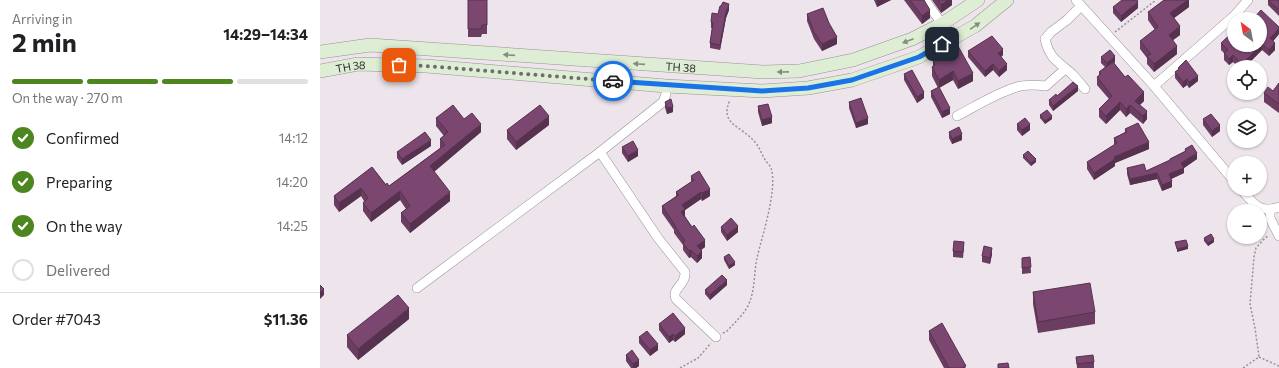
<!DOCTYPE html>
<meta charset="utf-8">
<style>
body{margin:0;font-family:Commissioner,sans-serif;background:#f6f6f6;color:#202124;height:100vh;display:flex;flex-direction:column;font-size:15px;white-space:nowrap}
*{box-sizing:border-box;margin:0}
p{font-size:13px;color:#757577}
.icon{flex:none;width:22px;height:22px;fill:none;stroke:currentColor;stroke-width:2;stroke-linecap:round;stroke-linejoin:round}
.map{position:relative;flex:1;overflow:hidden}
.drawer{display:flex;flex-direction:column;background:#fff;width:320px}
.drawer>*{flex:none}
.needle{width:26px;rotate:328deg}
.controls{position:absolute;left:907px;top:12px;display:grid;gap:8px}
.controls a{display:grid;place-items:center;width:40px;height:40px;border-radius:50%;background:#fff;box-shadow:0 1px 3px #0004;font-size:20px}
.pin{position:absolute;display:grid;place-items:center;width:34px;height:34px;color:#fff;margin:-17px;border-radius:8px;box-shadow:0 2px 6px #0006}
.courier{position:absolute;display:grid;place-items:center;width:40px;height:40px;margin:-20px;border:3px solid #1a73e8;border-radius:50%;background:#fff;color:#222;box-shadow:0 1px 5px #0007}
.headline em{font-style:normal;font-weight:700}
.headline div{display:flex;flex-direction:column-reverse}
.headline{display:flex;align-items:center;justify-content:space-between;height:68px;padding:0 12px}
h1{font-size:26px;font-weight:700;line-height:30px}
.bar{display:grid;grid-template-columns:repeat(4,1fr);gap:6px 4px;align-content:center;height:48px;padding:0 12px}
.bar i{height:5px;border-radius:3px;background:#e0e0e0}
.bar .active{background:#4d851f}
.bar p{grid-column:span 4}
.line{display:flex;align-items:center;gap:10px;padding:0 12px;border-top:1px solid #e0e0e0}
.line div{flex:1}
ol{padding:0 12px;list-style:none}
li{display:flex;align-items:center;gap:12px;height:44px}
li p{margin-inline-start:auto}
li .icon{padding:4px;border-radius:50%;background:#4d851f;color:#fff;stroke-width:4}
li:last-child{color:#757577}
li i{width:22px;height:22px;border:2px solid #e0e0e0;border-radius:50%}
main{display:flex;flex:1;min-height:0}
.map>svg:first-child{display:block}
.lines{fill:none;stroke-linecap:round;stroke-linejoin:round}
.street-casing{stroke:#989196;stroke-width:10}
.secondary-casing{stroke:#989196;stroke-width:14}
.path{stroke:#979196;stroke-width:1.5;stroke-dasharray:2 2;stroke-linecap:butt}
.street{stroke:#fff;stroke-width:9}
.secondary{stroke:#deeed4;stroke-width:13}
.wall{fill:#6a3d61}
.shaded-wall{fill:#56324f}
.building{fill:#7b4771;stroke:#56324f}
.oneway{fill:#868c81}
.done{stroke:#726c70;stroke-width:4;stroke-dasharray:0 7.2}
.route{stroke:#1a73e8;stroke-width:5}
.labels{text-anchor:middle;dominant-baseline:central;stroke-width:4;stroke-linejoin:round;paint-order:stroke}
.street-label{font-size:11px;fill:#2f2b2e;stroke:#fbf2f8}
</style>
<main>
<section class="drawer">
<div class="headline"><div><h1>2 min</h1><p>Arriving in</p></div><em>14:29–14:34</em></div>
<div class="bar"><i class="active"></i><i class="active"></i><i class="active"></i><i></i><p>On the way · 270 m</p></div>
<ol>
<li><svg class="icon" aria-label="check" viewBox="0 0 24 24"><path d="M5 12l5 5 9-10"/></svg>Confirmed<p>14:12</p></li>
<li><svg class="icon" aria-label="check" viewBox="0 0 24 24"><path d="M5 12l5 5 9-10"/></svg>Preparing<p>14:20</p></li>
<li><svg class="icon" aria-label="check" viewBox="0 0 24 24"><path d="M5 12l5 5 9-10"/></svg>On the way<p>14:25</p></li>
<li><i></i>Delivered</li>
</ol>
<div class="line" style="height:52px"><div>Order #7043</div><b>$11.36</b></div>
</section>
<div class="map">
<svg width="959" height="368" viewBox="0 0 959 368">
<rect width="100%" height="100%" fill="#ede5eb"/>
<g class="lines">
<!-- street casing -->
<g class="street-casing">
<g id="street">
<polyline points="605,0 622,24"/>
<polyline points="756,0 834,86 914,181"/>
<path d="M761,6L747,20L731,32L725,39C730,60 738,61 752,74C757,79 761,84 765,89"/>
<polyline points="834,86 914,16 928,0"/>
<path d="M637,116C656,106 676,93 697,87C706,84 717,85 726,86L745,69"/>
<path d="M280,152L338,238L365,272C366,286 351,288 356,299L396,337"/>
<path d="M921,189C933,203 939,214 959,207"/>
<polyline points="950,209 950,218 959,236"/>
<polyline points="97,288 280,152 343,102 346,94 346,86"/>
</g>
</g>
<!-- secondary casing -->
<g class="secondary-casing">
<g id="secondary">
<path id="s1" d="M0,52L50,45L443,72L479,71L533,60L592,39L622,24L658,0"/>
<path id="s2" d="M0,71L38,64L106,66L346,86L442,91L488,88L532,80L599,57L655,26L687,0"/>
</g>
</g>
<!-- path -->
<g class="path">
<polyline points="795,32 836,0"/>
<path d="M403,333L406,332C415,322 426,313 430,301C435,288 434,272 437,258C442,236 458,189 451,168C450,165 447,163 446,161C441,154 439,145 433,140C421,126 399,124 410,100"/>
<polyline points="939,357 959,366"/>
<polyline points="360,368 378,358 391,343"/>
<polyline points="923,368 939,357 935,328 930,304 934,257 936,248 943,240 949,235"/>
</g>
<!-- street -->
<use href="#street" class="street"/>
<!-- secondary -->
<use href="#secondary" class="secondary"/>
</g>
<!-- wall -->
<g class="wall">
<polygon points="148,0 167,0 167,34 162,34 161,37 148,37"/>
<polygon points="554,0 571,0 557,7"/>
<polygon points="584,0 604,0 610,18 602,24"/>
<polygon points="612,0 632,0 632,5 621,13"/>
<polygon points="869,0 869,7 854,18 860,35 853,40 857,54 834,72 827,64 827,58 820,49 820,41 835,30 828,20 828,12"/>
<polygon points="948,0 959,0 959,16 948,5"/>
<polygon points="793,7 818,8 801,22 793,13"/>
<polygon points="409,10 406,18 400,50 390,48 390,43 392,28 391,28 391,22 398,14"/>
<polygon points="487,14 517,44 502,51 494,39 487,21"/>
<polygon points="959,34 953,41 955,50 949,56 942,50 930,62 935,67 918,67 913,62 909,65 904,60 904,53 901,50 901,43 914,45"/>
<polygon points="648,51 683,55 681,57 687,70 679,77 673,70 665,77 648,57"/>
<polygon points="781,57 795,62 794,63 824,101 820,105 827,119 823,124 810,113 806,117 800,110 786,124 779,117 779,109 789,99 777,85 777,77 779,75 779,72 785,67 781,63"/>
<polygon points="613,60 653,81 638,89 633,80 619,88 630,114 622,118 611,97 611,91 618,88 612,76 612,67 613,66"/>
<polygon points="858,68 878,81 869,88 867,85 863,88 855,78 855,72 858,70"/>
<polygon points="584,74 604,98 597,103 584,80"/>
<polygon points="959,83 959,113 944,102 944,93 953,91"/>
<polygon points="758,91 733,111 729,105 729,100 737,96"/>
<polygon points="925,93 932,93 929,97"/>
<polygon points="345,102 353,112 347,114 345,108"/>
<polygon points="529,102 548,124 536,128 529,108"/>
<polygon points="438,106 452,123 442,126 438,112"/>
<polygon points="720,115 732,119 725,124 720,118"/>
<polygon points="116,118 144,119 161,132 114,172 130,201 90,233 81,222 81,213 86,209 80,200 51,222 43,211 43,203 44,201 41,196 19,212 14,205 14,196 52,167 66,185 69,186 120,148 120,139 124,136 116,126"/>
<polygon points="883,119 900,131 892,137 883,125"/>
<polygon points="697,124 710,130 702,136 697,130"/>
<polygon points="229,125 196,150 187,139 187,130"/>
<polygon points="805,129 829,149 795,163 795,166 774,180 767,169 767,162 794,145 794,138 805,132"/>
<polygon points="629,132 642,140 632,144 629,138"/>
<polygon points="111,146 82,165 77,158 77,152"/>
<polygon points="302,147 318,156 308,162 302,153"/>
<polygon points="865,149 877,159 864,168 864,173 851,179 852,187 842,191 837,179 810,185 807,174 807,168 826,171 850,161 850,159 865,151"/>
<polygon points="703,155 716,162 711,166 703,158"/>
<polygon points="371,176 390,196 382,201 381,199 365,210 365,216 385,247 381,250 382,258 377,263 371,257 369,258 363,250 363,245 354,233 354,230 342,213 342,206 356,196 356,192 371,182"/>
<polygon points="401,227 418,232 407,241 401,232"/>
<polygon points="884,238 894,242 888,246 884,241"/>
<polygon points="644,248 643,258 633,257 633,251"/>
<polygon points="672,254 670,264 662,262 662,256"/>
<polygon points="404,257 415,265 409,269 404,260"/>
<polygon points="710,257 711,273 702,274 702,258"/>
<polygon points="407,285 390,300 385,294 385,290"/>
<polygon points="713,292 775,312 775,324 718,333 713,304"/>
<polygon points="89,319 38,360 27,347 27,335"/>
<polygon points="339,324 365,334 355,342 353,340 349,343 339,330"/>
<polygon points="609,331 646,368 624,368 609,340"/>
<polygon points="319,337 338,350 330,356 319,343"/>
<polygon points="306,355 319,366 316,368 311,368 306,361"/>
<polygon points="756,357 774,362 774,368 757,368"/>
</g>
<!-- shaded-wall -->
<g class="shaded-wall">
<polygon points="557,0 571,0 557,7"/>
<polygon points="628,0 632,0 632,5 621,13 621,5"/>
<polygon points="868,0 869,0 869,7 850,21 850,13"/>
<polygon points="818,2 818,8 801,22 801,16"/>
<polygon points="409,4 409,10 406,18 400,50 400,45 406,12"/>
<polygon points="610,10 610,18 602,24 602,16"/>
<polygon points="860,26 860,35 849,43 849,35"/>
<polygon points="959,28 959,34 950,45 950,38"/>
<polygon points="517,37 517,44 502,51 502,44"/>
<polygon points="955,43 955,50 949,56 949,50"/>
<polygon points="942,44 942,50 925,67 922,67 922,64"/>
<polygon points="857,46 857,54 834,72 834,64"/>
<polygon points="683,49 683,55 678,59 678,53"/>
<polygon points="913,55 913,62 909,65 909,59"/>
<polygon points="795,56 795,62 787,69 787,63"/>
<polygon points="673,64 673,70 665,77 665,71"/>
<polygon points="687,64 687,70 679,77 679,71"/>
<polygon points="633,71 633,80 619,88 619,80"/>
<polygon points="653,73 653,81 638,89 638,81"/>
<polygon points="942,75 942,84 940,86 940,77"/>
<polygon points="878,76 878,81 869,88 869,82"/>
<polygon points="867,79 867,85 863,88 863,82"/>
<polygon points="758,86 758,91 733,111 733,106"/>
<polygon points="604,92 604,98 597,103 597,97"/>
<polygon points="824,92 824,101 815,109 815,101"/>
<polygon points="929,93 932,93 929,97"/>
<polygon points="800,102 800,110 786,124 786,116"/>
<polygon points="810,105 810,113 806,117 806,109"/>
<polygon points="353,107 353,112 347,114 347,108"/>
<polygon points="630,108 630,114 622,118 622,112"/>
<polygon points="827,111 827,119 823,124 823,116"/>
<polygon points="229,116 229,125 196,150 196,142"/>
<polygon points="732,116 732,119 725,124 725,121"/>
<polygon points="452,117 452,123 442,126 442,120"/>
<polygon points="548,118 548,124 536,128 536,123"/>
<polygon points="161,124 161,132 110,175 110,166"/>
<polygon points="710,124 710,130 702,136 702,130"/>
<polygon points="900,125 900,131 892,137 892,131"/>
<polygon points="642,134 642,140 632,144 632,139"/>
<polygon points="111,140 111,146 82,165 82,159"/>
<polygon points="829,142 829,149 795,163 795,166 774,180 774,173 794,157"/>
<polygon points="318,150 318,156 308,162 308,156"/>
<polygon points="877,153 877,159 864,168 864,173 849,180 849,174 861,163"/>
<polygon points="716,159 716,162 711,166 711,163"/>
<polygon points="837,173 837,179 810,185 810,179"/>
<polygon points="852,181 852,187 842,191 842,185"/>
<polygon points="41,188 41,196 19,212 19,203"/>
<polygon points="390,189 390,196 382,201 382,193"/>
<polygon points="80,191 80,200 51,222 51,213"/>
<polygon points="130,192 130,201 90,233 90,224"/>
<polygon points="381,192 381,199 365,210 365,216 361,212 362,205"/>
<polygon points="418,226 418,232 407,241 407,235"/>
<polygon points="894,239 894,242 888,246 888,243"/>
<polygon points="385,240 385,247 377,253 377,246"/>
<polygon points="868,246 868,249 857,252 857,249"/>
<polygon points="672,248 672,254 670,264 670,258"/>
<polygon points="371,250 371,257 369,258 369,251"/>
<polygon points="382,251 382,258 377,263 377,256"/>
<polygon points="415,262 415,265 409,269 409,266"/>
<polygon points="407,280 407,285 390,300 390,295"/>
<polygon points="4,289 4,295 0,299 0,293"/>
<polygon points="89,308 89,319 38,360 38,349"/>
<polygon points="365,328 365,334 355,342 355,336"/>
<polygon points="353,334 353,340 349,343 349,337"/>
<polygon points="338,344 338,350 330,356 330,350"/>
<polygon points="319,360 319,366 316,368 313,368 313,364"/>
</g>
<!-- building -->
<g class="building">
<polygon points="148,0 167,0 167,25 162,25 161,29 148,29"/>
<polygon points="590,0 604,0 610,10 602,16"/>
<polygon points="618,0 628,0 621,5"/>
<polygon points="802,0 817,0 818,2 801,16 793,7"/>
<polygon points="844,0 868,0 850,13 860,26 849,35 857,46 834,64 827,56 831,54 820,41 838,27 828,12"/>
<polygon points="948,0 959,0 959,10"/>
<polygon points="403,2 409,4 406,12 400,45 390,43 393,23 391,22 392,13 398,14 400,6 401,6"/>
<polygon points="503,8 509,23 517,37 502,44 494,32 487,14"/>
<polygon points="941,10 959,27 959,28 950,38 955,43 949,50 942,44 922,64 913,55 909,59 904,53 908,50 901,43 914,31 914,45 940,45 940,19 933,19"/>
<polygon points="672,36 683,49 678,53 687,64 679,71 673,64 665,71 648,51"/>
<polygon points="638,46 653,73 638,81 633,71 619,80 612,67 615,65 613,60"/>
<polygon points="790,50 795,56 787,63 781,57"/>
<polygon points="866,60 878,76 869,82 867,79 863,82 855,72 859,69 858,68"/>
<polygon points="793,62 805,77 808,75 824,92 815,101 827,111 823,116 810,105 806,109 800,102 786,116 779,109 792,96 777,77 781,74 779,72"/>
<polygon points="930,62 935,67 924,67"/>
<polygon points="592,70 604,92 597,97 584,74"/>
<polygon points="940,72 942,75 940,77"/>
<polygon points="753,82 758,86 733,106 729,100 736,94 737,96"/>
<polygon points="959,83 959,104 944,93 948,87 953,91"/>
<polygon points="619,87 630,108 622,112 611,91"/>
<polygon points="541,98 548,118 536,123 529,102"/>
<polygon points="351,99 353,107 347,108 345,102"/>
<polygon points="448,104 452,117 442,120 438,106"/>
<polygon points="133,105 144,119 152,113 161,124 110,166 130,192 90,224 81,213 90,206 80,191 51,213 43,203 48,198 41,188 19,203 14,196 52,167 66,185 67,183 69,186 125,145 120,139 128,132 116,118"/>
<polygon points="220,105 229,116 196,142 187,130"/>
<polygon points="727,110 732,116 725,121 720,115"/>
<polygon points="891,114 900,125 892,131 883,119"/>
<polygon points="705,118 710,124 702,130 697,124"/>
<polygon points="818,123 829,142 794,157 795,159 774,173 767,162 797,143 794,138 807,132 805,129"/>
<polygon points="639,127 642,134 632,139 629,132"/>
<polygon points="105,132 111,140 82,159 77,152"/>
<polygon points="313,141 318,150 308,156 302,147"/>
<polygon points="872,145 877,153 861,163 864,168 849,174 852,181 842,185 837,173 810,179 807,168 824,164 826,171 850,160 850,159 866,151 865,149"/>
<polygon points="708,151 716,159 711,163 703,155"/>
<polygon points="379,171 390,189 382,193 381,192 362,205 365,209 361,212 372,227 374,225 385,240 377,246 382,251 377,256 371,250 369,251 363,243 365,241 354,225 355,225 342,206 359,195 356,192 374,180 371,176"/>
<polygon points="411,218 418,226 407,235 401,227"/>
<polygon points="891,234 894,239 888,243 884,238"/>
<polygon points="866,240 868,246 857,249 855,242"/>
<polygon points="634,241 644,242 643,252 633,251"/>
<polygon points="664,246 672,248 670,258 662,256"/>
<polygon points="409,254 415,262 409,266 404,257"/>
<polygon points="710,257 711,267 702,268 702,258"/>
<polygon points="402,275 407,280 390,295 385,290"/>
<polygon points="770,283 775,312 718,322 713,292"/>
<polygon points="0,285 4,289 0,293"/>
<polygon points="78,295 89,308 38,349 27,335"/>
<polygon points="353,313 365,328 355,336 353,334 349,337 339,324"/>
<polygon points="622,323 646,366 642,368 629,368 609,331"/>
<polygon points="327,331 338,344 330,350 319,337"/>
<polygon points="312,350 319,360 313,364 306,355"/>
<polygon points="773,355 774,362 757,364 756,357"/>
<polygon points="688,363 689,368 678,368 678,364"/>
</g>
<!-- one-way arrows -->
<defs><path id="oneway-solid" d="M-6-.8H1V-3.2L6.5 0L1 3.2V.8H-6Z"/></defs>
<g class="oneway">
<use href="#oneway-solid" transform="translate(655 26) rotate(-34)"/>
<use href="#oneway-solid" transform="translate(588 41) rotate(159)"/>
<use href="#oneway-solid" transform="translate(189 55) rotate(-176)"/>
<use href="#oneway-solid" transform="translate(319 64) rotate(-176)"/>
<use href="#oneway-solid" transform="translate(463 72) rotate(179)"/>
</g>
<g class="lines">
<!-- done -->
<polyline class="done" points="79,65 106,66 293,81"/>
<!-- route -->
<polyline class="route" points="293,81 442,91 488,88 532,80 599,57 622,44"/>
</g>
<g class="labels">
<!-- street labels -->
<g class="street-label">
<text stroke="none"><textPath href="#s1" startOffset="362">TH 38</textPath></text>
<text stroke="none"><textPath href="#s2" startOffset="31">TH 38</textPath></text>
</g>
</g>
</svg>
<div class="controls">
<a><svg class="needle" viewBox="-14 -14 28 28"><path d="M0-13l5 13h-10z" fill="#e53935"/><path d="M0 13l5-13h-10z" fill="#757577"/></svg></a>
<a><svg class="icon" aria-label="locate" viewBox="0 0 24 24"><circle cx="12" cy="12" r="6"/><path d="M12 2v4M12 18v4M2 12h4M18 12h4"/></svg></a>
<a><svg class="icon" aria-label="layers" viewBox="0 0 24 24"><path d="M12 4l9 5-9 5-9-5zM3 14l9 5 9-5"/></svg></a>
<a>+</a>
<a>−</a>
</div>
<div class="pin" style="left:79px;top:65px;background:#ea580c"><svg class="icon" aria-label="bag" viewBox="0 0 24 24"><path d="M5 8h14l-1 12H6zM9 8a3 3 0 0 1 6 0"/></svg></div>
<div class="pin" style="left:622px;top:44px;background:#1f2937"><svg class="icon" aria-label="home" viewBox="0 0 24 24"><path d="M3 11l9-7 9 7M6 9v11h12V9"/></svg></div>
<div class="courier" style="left:293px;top:81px"><svg class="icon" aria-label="car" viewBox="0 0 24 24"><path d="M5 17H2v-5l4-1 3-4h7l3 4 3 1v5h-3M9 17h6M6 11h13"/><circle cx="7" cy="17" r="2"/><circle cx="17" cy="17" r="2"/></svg></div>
</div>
</main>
